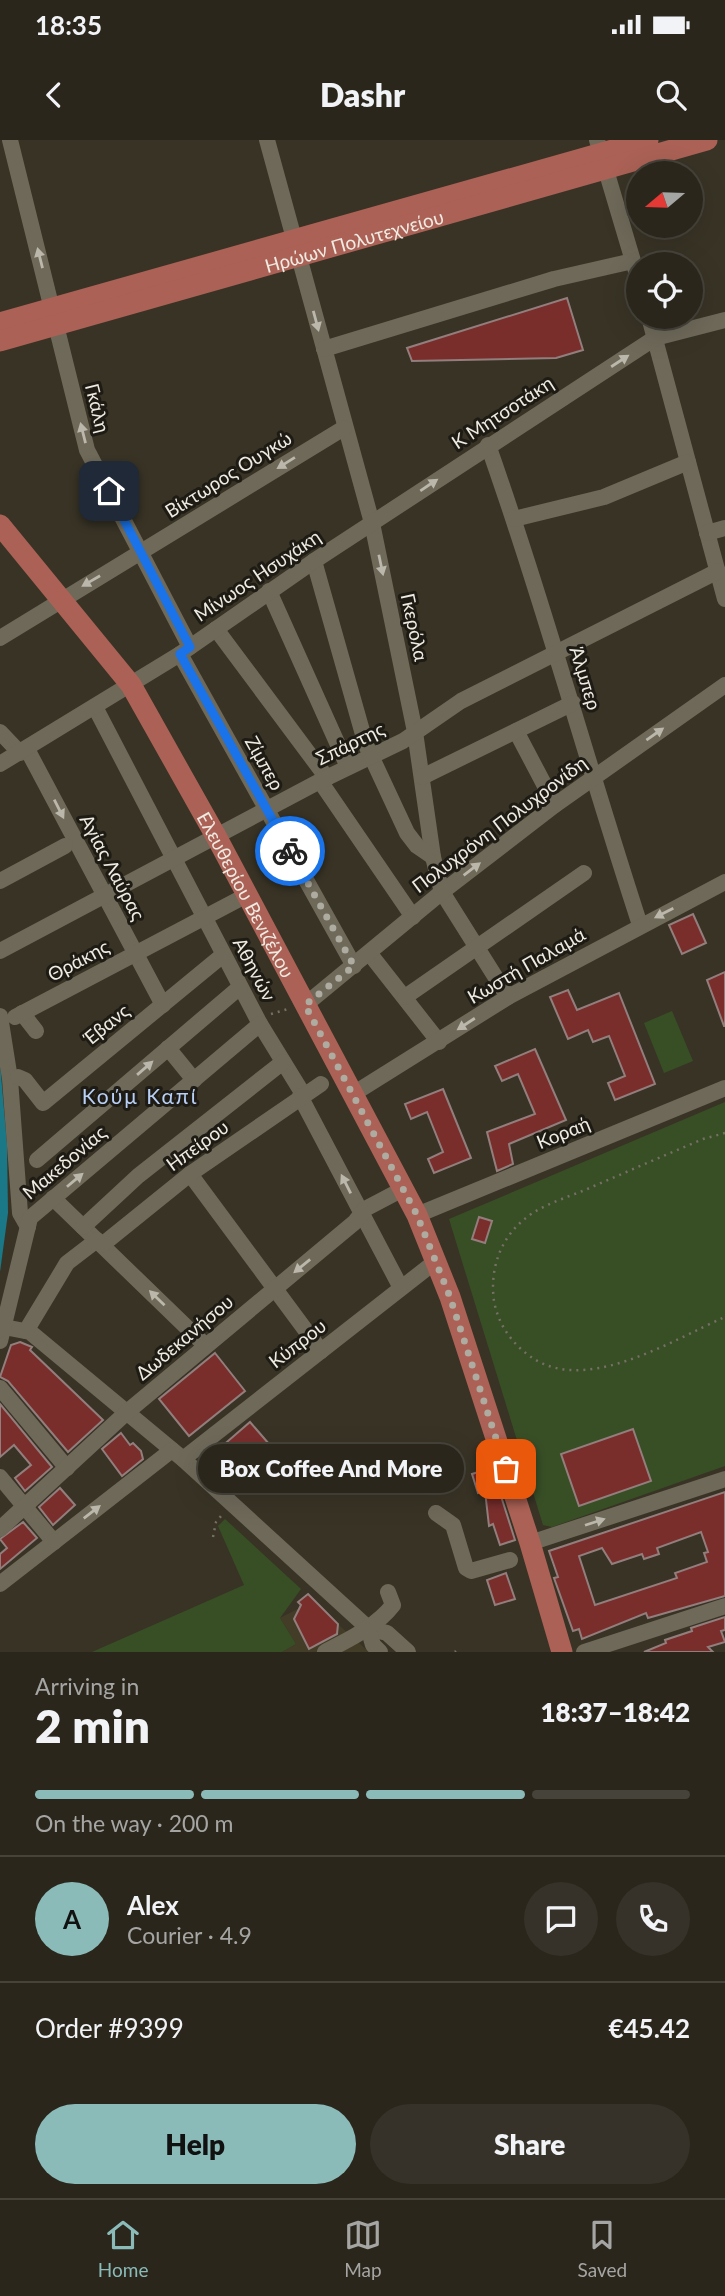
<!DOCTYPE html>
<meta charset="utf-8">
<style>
body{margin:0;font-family:Lato,sans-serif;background:#363229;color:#f1f3f6;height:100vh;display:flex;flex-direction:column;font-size:26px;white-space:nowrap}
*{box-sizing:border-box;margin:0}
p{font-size:23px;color:#a5a5a3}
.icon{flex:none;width:38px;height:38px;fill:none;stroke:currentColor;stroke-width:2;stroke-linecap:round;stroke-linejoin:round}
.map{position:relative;height:1512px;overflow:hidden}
.side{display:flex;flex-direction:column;background:#2a261c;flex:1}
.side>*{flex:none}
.needle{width:46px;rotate:251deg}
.buttons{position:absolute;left:626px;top:21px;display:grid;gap:14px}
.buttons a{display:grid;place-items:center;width:77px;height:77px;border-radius:50%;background:#2a261c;box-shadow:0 7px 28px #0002,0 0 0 2px #46433b;font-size:35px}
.pin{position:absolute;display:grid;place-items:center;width:60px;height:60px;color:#fff;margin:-30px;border-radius:14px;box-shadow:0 4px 10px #0006}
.courier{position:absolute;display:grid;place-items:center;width:70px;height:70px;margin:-35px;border:5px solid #1a73e8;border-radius:50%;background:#fff;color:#222;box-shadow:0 2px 9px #0007}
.bubble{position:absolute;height:49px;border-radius:24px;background:#2a261c;box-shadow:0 7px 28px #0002,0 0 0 2px #46433b;font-size:23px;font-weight:800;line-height:49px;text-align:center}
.overview em{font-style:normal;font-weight:800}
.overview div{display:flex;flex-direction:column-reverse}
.overview{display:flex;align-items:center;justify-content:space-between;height:119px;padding:0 35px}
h1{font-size:46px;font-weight:800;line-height:52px}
.bar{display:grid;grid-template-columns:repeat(4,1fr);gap:10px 7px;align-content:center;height:84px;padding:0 35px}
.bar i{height:9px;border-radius:5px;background:#46433b}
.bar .on{background:#8bbbb9}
.bar p{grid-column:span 4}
.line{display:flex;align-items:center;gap:18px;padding:0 35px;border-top:2px solid #46433b}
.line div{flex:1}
.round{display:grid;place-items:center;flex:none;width:74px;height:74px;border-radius:37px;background:#363229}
.button{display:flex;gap:14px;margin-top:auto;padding:14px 35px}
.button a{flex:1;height:80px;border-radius:42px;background:#8bbbb9;color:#111;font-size:28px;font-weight:800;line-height:80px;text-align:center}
.button a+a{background:#363229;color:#f1f3f6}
.status{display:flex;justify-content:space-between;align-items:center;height:49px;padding:0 35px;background:#2a261c;direction:ltr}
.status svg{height:19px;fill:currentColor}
header{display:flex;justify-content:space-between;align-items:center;height:91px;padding:0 35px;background:#2a261c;font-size:32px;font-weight:800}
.tab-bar{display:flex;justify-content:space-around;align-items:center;height:98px;border-top:2px solid #46433b;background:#2a261c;font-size:19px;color:#a5a5a3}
.tab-bar a{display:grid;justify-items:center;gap:4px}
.tab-bar .on{color:#8bbbb9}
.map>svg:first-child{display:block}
.built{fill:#433c27}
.green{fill:#384f26}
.water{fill:#1a7887}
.building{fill:#792e2c;stroke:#927e7c;stroke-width:2;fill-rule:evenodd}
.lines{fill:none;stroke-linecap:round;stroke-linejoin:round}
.path{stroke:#747063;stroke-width:2.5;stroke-dasharray:2 5;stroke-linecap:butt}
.minor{stroke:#6e6959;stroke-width:16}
.major{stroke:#ab6155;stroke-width:21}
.oneway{fill:#bbb7ab}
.done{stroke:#aeaba0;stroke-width:7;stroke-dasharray:0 12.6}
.route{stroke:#1a73e8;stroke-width:9}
.labels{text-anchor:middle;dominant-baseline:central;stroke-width:6;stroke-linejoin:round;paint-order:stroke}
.street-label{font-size:19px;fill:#eeebe2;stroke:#1d1b14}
.neighbourhood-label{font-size:21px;letter-spacing:2px;fill:#b8cff6;stroke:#1d1b14}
</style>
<div class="status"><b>18:35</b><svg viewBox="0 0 49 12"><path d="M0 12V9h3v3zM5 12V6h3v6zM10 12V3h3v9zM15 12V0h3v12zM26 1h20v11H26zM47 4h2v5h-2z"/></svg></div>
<header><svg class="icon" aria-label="back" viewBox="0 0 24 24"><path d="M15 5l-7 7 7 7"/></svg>Dashr<svg class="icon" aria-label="search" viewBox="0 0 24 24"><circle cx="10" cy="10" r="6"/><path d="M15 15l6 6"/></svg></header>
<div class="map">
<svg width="725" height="1512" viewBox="0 0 725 1512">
<rect width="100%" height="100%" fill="#383325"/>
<!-- built -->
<polygon class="built" points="313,1461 331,1478 369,1512 282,1512 296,1504 280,1478"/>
<!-- green -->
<g class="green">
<polygon points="672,871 693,921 664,933 644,883"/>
<polygon points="725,962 725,1326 552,1387 543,1385 449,1079"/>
<polygon points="225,1379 301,1449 280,1478 296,1504 282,1512 92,1512 244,1445 218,1386"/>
</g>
<!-- water -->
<polygon class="water" points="0,923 7,1004 8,1073 0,1132"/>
<!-- building -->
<g class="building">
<polygon points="567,158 583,210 556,218 412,221 407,208"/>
<polygon points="693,774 706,803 682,814 669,785"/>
<polygon points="725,832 725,886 724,886 707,840"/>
<polygon points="568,850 577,870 619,853 655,944 615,960 608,943 625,936 609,896 593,902 588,890 568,899 550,857"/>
<polygon points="535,909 566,980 509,1004 513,1024 497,1031 487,992 535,974 518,934 502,941 495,926"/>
<polygon points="443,949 471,1018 434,1033 428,1019 443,1012 427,972 411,979 405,964"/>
<polygon points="479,1077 492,1081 485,1103 472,1099"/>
<polygon points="20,1202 32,1207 30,1210 103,1280 68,1312 8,1241 0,1237 11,1205"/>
<polygon points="215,1213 245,1251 189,1296 159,1259"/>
<polygon points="0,1264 52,1327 25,1351 15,1338 31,1325 14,1305 0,1317"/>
<polygon points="250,1282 282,1319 245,1351 213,1314"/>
<polygon points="633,1289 651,1341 579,1366 561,1314"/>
<polygon points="121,1293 130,1305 133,1303 141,1311 143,1319 122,1336 102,1309"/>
<polygon points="492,1328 515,1400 500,1405 493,1384 489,1386 485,1351 478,1353 472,1334"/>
<polygon points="60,1348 75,1365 53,1385 39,1367"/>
<path d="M725,1352V1456L648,1478L646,1473L582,1499L579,1489L573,1491L554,1438L558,1437L549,1411ZM701,1392L708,1412L704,1413L707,1422L675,1433L677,1438L595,1465L579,1416L602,1408L612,1424L642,1414L644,1419L659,1414L657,1408Z"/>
<polygon points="23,1382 37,1398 0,1429 0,1414 7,1408 0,1399"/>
<polygon points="506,1433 515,1459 495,1465 487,1440"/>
<polygon points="308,1454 338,1484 337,1494 309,1509 294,1479 301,1465 298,1462"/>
<polygon points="725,1477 725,1490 721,1491 725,1502 708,1507 713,1512 644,1512 666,1503 665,1500 692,1491 691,1488"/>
</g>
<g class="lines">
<!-- path -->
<g class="path">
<polyline points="271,874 288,869"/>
<path d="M725,993L703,999C663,1016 624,1033 585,1050C563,1059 537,1066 519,1084C498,1104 490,1133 494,1161C498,1183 510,1201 527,1214C582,1258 670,1201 725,1177"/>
<polyline points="213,1397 216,1382 221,1376"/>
<polyline points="455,1512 456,1511"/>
</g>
<!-- minor -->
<g class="minor">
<polyline points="10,0 87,310 190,507"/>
<polyline points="267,0 372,383 415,592 433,717 442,752 508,857"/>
<polyline points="597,0 639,141"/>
<polyline points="649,177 725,459"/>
<polyline points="324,209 554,139 633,121"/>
<path d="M488,305C544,464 588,626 640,785"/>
<polyline points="514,379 604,357 688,322"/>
<polyline points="707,393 725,388"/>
<polyline points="314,421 366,605 407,693 417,706 433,717"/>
<polyline points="269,451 348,627"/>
<polyline points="216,489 327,638"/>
<polyline points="0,498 344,288"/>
<polyline points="180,514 354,826"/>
<polyline points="95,567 260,884 303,954"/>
<polyline points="516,591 555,665"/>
<polyline points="0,592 20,613"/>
<polyline points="27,609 163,865"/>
<polyline points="0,624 180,514 314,421 655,198 725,180"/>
<polyline points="422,637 573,563"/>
<polyline points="320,641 413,777"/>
<polyline points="0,741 65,706"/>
<polyline points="0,811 320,641 403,601 461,561 718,431"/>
<polyline points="370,814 439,902"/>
<polyline points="405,857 584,733"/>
<polyline points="305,865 442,752 555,665 725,545"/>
<polyline points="22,873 36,891"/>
<polyline points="0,876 10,939 20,1073 28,1087"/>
<polyline points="15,877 247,755"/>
<polyline points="168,908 194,940"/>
<polyline points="18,937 25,940 43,963 223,815"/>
<polyline points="353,954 508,857 725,742"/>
<polyline points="300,956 401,1148"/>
<polyline points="37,1020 240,847"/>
<polyline points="190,1034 321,1211"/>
<polyline points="53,1058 206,1206"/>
<polyline points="417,1075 725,948"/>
<polyline points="83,1087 138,1036 283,922"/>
<polyline points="102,1105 190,1034 321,944"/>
<polyline points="4,1187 30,1192 183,1319 368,1488 387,1493 408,1512"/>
<polyline points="26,1191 67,1123 97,1100"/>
<polyline points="0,1201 30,1078 260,884"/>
<polyline points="0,1248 67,1328"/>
<polyline points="183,1319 436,1121"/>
<polyline points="0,1337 54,1402"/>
<polyline points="436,1373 453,1385 466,1428 471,1431 510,1420"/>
<polyline points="0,1389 127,1272 355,1082 365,1069 403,1049"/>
<polyline points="530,1403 725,1339"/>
<polyline points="0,1444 172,1310"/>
<polyline points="368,1488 373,1505 380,1512"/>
<path d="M325,1512C349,1499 376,1487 393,1465L388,1452"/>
<polyline points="584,1512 725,1466"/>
</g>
<!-- major -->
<g class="major">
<polyline points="0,183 648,0"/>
<path id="s1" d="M0,201L707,0"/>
<path id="s2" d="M0,385L131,545L217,698L417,1075L450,1157L530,1403L562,1512"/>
</g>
</g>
<!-- one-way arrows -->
<defs><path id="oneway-solid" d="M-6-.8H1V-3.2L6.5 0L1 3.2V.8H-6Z" transform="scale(1.75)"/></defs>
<g class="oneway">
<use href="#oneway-solid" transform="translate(40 118) rotate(-104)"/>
<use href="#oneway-solid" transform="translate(316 181) rotate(75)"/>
<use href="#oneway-solid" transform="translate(620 221) rotate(-33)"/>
<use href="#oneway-solid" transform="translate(83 293) rotate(-104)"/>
<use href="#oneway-solid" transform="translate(286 323) rotate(148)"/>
<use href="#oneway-solid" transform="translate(429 345) rotate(-34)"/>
<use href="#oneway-solid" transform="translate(381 425) rotate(78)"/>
<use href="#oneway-solid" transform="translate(91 441) rotate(150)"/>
<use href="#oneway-solid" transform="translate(655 594) rotate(-35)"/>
<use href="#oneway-solid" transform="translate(59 669) rotate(63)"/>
<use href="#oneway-solid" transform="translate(472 729) rotate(-37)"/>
<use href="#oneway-solid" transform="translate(664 773) rotate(153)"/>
<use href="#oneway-solid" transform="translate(466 884) rotate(147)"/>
<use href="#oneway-solid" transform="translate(145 928) rotate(-41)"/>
<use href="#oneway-solid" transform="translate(75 1040) rotate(-40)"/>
<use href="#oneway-solid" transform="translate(346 1044) rotate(-117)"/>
<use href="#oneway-solid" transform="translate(302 1126) rotate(141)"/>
<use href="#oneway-solid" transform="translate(157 1158) rotate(-136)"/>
<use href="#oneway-solid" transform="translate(92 1372) rotate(-38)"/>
<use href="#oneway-solid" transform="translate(595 1382) rotate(-18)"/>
</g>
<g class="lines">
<!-- done -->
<polyline class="done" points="290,711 354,826 305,865 417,1075 450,1157 506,1329"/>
<!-- route -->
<polyline class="route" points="109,351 190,507 180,514 290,711"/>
</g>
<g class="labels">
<!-- street labels -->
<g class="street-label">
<text stroke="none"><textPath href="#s1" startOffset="368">Ηρώων Πολυτεχνείου</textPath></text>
<text transform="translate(98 268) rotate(76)">Γκάλη</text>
<text transform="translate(502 272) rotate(-33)">Κ Μητσοτάκη</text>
<text transform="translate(228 334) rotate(-32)">Βίκτωρος Ουγκώ</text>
<text transform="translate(257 435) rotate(-34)">Μίνωος Ησυχάκη</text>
<text transform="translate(415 487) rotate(78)">Γκερόλα</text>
<text transform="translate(586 538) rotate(73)">Άλμπερ</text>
<text transform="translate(350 603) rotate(-26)">Σπάρτης</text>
<text transform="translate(265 623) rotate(61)">Ζίμπερ</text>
<text transform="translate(499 684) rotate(-37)">Πολυχρόνη Πολυχρονίδη</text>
<text transform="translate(113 727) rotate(62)">Αγίας Λαύρας</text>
<text stroke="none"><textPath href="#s2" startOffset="446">Ελευθερίου Βενιζέλου</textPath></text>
<text transform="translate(78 820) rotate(-28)">Θράκης</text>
<text transform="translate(526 825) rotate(-30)">Κωστή Παλαμά</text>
<text transform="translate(255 829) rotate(62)">Αθηνών</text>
<text transform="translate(106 884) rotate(-39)">Έβανς</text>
<text transform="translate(563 992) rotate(-22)">Κοραή</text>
<text transform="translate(197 1005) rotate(-36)">Ηπείρου</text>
<text transform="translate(64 1022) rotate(-40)">Μακεδονίας</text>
<text transform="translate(184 1197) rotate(-40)">Δωδεκανήσου</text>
<text transform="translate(297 1203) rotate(-38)">Κύπρου</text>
</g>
<!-- neighbourhood labels -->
<g class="neighbourhood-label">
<text x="140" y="955">Κούμ Καπί</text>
</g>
</g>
</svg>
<div class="buttons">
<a><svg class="needle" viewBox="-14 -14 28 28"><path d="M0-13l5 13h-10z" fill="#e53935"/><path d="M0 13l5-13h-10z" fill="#a5a5a3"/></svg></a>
<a><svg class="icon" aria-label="locate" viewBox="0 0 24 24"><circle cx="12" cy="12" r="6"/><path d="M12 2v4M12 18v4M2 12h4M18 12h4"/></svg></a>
</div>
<div class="pin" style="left:506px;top:1329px;background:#ea580c"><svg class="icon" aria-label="bag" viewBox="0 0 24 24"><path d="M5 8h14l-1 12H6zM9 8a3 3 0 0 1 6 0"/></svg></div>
<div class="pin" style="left:109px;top:351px;background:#1f2937"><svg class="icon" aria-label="home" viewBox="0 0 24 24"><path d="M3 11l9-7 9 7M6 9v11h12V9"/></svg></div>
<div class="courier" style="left:290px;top:711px"><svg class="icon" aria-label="bike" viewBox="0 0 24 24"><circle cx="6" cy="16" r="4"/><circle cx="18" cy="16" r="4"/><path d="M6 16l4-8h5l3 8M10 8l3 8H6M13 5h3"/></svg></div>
<div class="bubble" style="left:198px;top:1304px;width:266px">Box Coffee And More</div>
</div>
<section class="side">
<div class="overview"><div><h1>2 min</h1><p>Arriving in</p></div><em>18:37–18:42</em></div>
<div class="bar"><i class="on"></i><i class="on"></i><i class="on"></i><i></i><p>On the way · 200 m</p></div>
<div class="line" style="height:126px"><b class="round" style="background:#8bbbb9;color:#111">A</b><div><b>Alex</b><p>Courier · 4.9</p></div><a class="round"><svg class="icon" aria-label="chat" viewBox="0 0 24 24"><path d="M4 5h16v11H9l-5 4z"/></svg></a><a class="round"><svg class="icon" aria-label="phone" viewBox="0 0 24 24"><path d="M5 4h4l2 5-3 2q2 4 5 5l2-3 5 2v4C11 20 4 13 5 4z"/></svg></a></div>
<div class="line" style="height:91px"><div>Order #9399</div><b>€45.42</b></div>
<div class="button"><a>Help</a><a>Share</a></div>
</section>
<nav class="tab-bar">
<a class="on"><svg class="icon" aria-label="home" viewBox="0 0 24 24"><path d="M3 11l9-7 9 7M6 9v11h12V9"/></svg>Home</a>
<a><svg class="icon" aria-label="map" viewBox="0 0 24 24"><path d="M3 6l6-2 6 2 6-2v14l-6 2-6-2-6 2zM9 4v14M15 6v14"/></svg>Map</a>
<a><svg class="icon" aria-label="saved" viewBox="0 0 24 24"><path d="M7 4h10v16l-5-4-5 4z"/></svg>Saved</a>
</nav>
